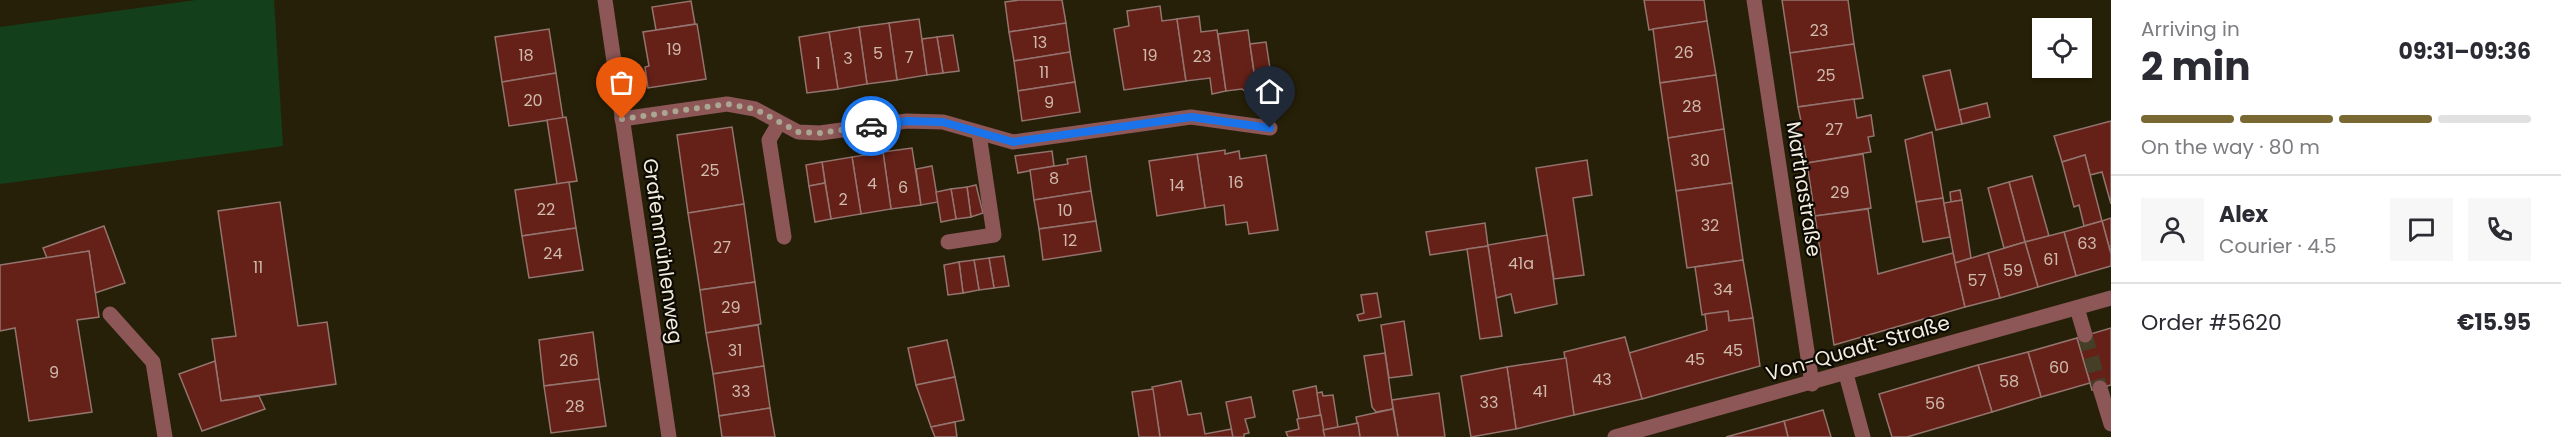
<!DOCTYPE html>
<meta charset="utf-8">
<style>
body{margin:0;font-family:Poppins,sans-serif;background:#f7f7f7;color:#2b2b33;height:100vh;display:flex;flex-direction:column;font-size:22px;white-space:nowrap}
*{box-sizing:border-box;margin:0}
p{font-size:20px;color:#7c7c81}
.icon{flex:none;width:33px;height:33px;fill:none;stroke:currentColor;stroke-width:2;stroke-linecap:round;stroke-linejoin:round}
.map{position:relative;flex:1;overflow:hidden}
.panel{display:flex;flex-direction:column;background:#fff;width:450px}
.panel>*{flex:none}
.tools{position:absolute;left:2032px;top:18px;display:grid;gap:12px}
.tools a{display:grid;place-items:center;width:60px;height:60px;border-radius:0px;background:#fff;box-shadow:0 2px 4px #0004;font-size:30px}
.pin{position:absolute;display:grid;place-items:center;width:51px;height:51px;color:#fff;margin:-62px -26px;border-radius:50% 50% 50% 0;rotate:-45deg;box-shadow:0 0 6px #0007}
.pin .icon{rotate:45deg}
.courier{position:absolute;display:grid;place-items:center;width:60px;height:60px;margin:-30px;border:4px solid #1a73e8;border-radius:50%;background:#fff;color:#222;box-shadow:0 2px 8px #0007}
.headline em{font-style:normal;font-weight:700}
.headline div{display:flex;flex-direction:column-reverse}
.headline{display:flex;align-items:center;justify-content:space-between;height:102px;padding:0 30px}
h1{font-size:39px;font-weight:700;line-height:45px}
.bar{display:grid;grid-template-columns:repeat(4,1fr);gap:9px 6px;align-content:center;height:72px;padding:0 30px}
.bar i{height:8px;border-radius:4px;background:#e1e1e2}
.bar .selected{background:#7a6833}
.bar p{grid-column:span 4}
.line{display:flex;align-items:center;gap:15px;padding:0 30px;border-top:2px solid #e1e1e2}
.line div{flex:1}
.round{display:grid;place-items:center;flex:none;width:63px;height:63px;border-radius:0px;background:#f7f7f7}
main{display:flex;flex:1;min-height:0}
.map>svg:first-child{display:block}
.green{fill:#13401a}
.building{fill:#652118;stroke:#93746e;stroke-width:1.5}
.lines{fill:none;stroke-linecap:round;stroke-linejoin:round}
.minor-tunnel{stroke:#453f28;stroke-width:15;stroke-dasharray:15 8;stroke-linecap:butt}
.minor{stroke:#8d5758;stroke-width:15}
.done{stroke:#aba594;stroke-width:6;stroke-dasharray:0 10.8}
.route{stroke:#1a73e8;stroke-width:8}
.labels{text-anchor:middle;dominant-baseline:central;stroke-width:4.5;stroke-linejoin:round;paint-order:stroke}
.number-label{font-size:16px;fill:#cfbaad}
.street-label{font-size:20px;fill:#f2eddf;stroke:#0d0a03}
</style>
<main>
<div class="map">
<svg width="2111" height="437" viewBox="0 0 2111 437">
<rect width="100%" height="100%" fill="#272008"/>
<!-- green -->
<polygon class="green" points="196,0 274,0 283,146 0,184 0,27"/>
<!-- building -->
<g class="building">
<polygon points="1019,0 1062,0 1066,23 1009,32 1005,2"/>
<polygon points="1644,0 1704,0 1707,21 1649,30"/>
<polygon points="1782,0 1848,0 1854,44 1790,53"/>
<polygon points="691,1 695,24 656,30 652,7"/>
<polygon points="1160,6 1162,21 1177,19 1186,81 1124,90 1114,29 1129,26 1127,11"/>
<polygon points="1199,16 1201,32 1217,30 1226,91 1212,94 1210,78 1186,81 1177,19"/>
<polygon points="919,19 927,75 897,80 889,23"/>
<polygon points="1707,21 1716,75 1660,83 1653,29"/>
<polygon points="889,23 897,80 867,84 859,27"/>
<polygon points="1066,23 1070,52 1014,61 1009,32"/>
<polygon points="697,24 706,79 648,88 645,67 649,66 643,32"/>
<polygon points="859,27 867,84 838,89 829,32"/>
<polygon points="549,29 556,73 502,82 495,37"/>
<polygon points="1248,30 1256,87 1252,91 1246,92 1242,89 1226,91 1218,34"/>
<polygon points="829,32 838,89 807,93 799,37"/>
<polygon points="953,35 959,71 943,73 937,37"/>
<polygon points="937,37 943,73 927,75 922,39"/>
<polygon points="1266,42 1272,82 1256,85 1250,44"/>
<polygon points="1854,44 1863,98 1798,107 1790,53"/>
<polygon points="1070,52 1075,82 1018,91 1014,61"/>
<polygon points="1950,70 1962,124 1936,130 1923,76"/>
<polygon points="556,73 563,118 509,126 502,82"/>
<polygon points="1716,75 1724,129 1668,138 1660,83"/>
<polygon points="1075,82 1080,112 1022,121 1018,91"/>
<polygon points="1854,99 1857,118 1871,115 1874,136 1868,137 1871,152 1807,163 1804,146 1800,147 1794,122 1801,121 1798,107"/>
<polygon points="1987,103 1990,117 1962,124 1959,110"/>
<polygon points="566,117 577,181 557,184 547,120"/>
<polygon points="2111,121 2111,204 2102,172 2090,175 2085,155 2062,162 2054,136"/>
<polygon points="732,127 744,204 688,213 677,135"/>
<polygon points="1724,129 1732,183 1676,191 1668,138"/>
<polygon points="1932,132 1943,198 1916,202 1905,140"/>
<polygon points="912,148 921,205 891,209 883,152"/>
<polygon points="1225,150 1225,154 1239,151 1240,159 1266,155 1278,230 1249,234 1247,222 1226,225 1224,205 1205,208 1197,154"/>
<polygon points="1052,151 1054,166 1018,173 1015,156"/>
<polygon points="883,152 891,209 861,214 852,157"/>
<polygon points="1197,154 1205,208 1157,216 1149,161"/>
<polygon points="1863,154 1871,208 1815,216 1807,163"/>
<polygon points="2085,155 2102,221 2084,226 2079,205 2074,207 2062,162"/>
<polygon points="1086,156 1091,191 1034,200 1030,170 1068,164 1067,159"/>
<polygon points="852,157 861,214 831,219 822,162"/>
<polygon points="1587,160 1592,195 1573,198 1584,275 1554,279 1536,168"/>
<polygon points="822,162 825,183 809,186 806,165"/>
<polygon points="932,166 938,202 921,205 916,169"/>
<polygon points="2032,176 2049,236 2025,242 2009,182"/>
<polygon points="569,182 576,228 522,236 515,190"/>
<polygon points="2009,182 2025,242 2004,248 1988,188"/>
<polygon points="825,183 831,219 815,222 809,186"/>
<polygon points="1732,183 1743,260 1687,268 1676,191"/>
<polygon points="976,185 983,213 971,217 967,187"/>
<polygon points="967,187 971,217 956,219 951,189"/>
<polygon points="951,189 956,219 941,222 936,192"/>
<polygon points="1960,190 1962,200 1951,202 1950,192"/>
<polygon points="1091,191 1096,221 1039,229 1034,200"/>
<polygon points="1943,198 1950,237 1923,242 1916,202"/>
<polygon points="1962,200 1971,258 1955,263 1944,203"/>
<polygon points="280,202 298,326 327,322 336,384 221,401 212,339 236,336 218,211"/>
<polygon points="744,204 755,282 700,290 688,213"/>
<polygon points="1868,209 1878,274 1953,253 1965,307 1834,345 1815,216"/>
<polygon points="2111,218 2111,254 2102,221"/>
<polygon points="1096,221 1101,251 1043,260 1039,229"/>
<polygon points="2102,221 2111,254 2111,266 2076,276 2064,232"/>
<polygon points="1485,223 1488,246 1430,255 1426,232"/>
<polygon points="104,226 125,283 95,293 89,251 47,258 43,248"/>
<polygon points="576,228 583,270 529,278 522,236"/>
<polygon points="2064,232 2076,276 2038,287 2025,242"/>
<polygon points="1547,235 1557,304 1515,313 1511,294 1496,298 1488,245"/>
<polygon points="2025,242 2038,287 2000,298 1988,253"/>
<polygon points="1488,246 1502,336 1480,339 1467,249"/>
<polygon points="89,251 99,317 77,320 92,412 29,421 15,328 0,331 0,265"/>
<polygon points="1988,253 2000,298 1965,307 1955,263"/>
<polygon points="1004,256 1009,286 994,288 989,258"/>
<polygon points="989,258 994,288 979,290 974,260"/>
<polygon points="974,260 979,290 963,293 959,262"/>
<polygon points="1743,260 1753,318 1729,321 1728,311 1702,315 1695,267"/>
<polygon points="959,262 963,293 948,295 944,265"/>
<polygon points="755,282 761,324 706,333 700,290"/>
<polygon points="1377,293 1381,317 1359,321 1357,315 1364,313 1361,295"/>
<polygon points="1728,311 1729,321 1753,318 1760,366 1642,399 1629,353 1707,330 1705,314"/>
<polygon points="1404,321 1412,375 1389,378 1381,325"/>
<polygon points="758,325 764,366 713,374 706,333"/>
<polygon points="2111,328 2111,385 2092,390 2077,338"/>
<polygon points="593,332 599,379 544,386 539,340"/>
<polygon points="1625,337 1642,399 1574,415 1564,352"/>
<polygon points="2077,338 2090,383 2041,397 2028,352"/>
<polygon points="947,340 955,377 916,385 908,348"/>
<polygon points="2028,352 2041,397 1992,412 1978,365"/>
<polygon points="1385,353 1393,409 1376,412 1372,407 1364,356"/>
<polygon points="1566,358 1574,415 1516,429 1507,367"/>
<polygon points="215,361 221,401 259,396 265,409 202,431 179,374"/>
<polygon points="1978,365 1992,412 1907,437 1892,437 1879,394"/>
<polygon points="764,366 770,408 719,416 713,374"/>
<polygon points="1507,367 1516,429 1471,437 1461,376"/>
<polygon points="955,377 964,420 931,427 916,385"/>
<polygon points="599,379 606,426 551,433 544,386"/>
<polygon points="1181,381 1188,415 1201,413 1205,434 1232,429 1233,437 1160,437 1152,387"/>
<polygon points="1316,386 1321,415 1299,419 1293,391"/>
<polygon points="1153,389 1160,437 1139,437 1132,392"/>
<polygon points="1322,392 1323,396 1333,395 1338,427 1323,430 1317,393"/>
<polygon points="1439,393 1445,437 1398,437 1392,400"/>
<polygon points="1251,397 1255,417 1245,419 1249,433 1244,434 1244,437 1233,437 1226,402"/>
<polygon points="770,408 775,437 722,437 719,416"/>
<polygon points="1393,409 1398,437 1360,437 1356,417"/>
<polygon points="1823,410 1831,437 1788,437 1784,421"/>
<polygon points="1321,415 1325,437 1288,437 1286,432 1299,429 1297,419"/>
<polygon points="1784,421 1788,437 1726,437"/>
<polygon points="955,422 957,437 935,437 931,427"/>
<polygon points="1358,423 1360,437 1325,437 1323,430"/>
</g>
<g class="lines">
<!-- minor-tunnel -->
<polyline class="minor-tunnel" points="2085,335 2100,388"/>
<!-- minor -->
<g class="minor">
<polyline points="605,0 669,437"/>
<polyline points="1754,0 1812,384"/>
<polyline points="622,119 727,104 755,109 798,132 820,133 907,121 943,122 1013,142 1191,117 1270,128"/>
<polyline points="779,123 769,140 784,237"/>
<polyline points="948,242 994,235 979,134"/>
<polyline points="2077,308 2085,335"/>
<polyline points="110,314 153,362 165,437"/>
<polyline points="1846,374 1863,437"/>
<polyline points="2100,388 2111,424"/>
<polyline points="1615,437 2111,298"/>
</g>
</g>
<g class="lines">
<!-- done -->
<polyline class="done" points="622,119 727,104 755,109 798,132 820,133 871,126"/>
<!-- route -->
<polyline class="route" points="871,126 907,121 943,122 1013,142 1191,117 1270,128"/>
</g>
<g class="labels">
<!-- number labels -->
<g class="number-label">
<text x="1819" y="30">23</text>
<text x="1040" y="42">13</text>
<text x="674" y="49">19</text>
<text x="1684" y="52">26</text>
<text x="878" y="53">5</text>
<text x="526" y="55">18</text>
<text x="1150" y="55">19</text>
<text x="1202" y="56">23</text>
<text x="909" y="57">7</text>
<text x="848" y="58">3</text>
<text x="818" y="63">1</text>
<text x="1044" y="72">11</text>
<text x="1826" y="75">25</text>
<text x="533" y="100">20</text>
<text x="1049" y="102">9</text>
<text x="1692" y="106">28</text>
<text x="1834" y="129">27</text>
<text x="1700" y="160">30</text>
<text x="710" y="170">25</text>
<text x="1054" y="178">8</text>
<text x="1236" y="182">16</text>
<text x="872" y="183">4</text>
<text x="1177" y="185">14</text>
<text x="903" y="187">6</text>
<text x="1840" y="192">29</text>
<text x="843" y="199">2</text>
<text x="546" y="209">22</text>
<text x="1065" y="210">10</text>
<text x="1710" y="225">32</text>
<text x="1070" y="240">12</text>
<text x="2087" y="243">63</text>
<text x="722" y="247">27</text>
<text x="553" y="253">24</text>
<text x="2051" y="259">61</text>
<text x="1521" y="263">41a</text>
<text x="258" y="267">11</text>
<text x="2013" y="270">59</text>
<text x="1977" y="280">57</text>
<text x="1723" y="289">34</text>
<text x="731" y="307">29</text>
<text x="735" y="350">31</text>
<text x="1733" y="350">45</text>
<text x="1695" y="359">45</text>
<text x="569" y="360">26</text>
<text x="2059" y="367">60</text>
<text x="54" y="372">9</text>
<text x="1602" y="379">43</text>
<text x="2009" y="381">58</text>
<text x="741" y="391">33</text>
<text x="1540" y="391">41</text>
<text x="1489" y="402">33</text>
<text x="1935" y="403">56</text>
<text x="575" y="406">28</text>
</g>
<!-- street labels -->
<g class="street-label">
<text transform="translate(1804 189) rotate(81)">Marthastraße</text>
<text transform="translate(663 251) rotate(82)">Grafenmühlenweg</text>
<text transform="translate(1858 348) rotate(-16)">Von-Quadt-Straße</text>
</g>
</g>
</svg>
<div class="tools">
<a><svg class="icon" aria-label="locate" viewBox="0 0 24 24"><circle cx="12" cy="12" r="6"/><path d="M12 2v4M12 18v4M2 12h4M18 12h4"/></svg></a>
</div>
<div class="pin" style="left:622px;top:119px;background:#ea580c"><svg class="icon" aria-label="bag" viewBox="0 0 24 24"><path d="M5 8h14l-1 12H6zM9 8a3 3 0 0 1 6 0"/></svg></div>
<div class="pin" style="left:1270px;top:128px;background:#1f2937"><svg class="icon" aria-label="home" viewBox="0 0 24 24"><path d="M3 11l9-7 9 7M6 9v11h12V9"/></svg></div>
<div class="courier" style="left:871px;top:126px"><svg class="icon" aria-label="car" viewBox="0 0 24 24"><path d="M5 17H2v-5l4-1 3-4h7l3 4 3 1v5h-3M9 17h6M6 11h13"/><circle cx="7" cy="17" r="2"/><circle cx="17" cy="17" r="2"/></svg></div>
</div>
<section class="panel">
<div class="headline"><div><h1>2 min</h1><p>Arriving in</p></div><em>09:31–09:36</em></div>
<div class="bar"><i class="selected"></i><i class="selected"></i><i class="selected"></i><i></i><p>On the way · 80 m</p></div>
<div class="line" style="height:108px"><a class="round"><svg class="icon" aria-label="person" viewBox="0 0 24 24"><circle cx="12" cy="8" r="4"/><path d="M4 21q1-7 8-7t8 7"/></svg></a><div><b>Alex</b><p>Courier · 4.5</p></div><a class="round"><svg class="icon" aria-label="chat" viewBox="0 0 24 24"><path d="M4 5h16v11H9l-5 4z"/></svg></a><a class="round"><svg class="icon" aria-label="phone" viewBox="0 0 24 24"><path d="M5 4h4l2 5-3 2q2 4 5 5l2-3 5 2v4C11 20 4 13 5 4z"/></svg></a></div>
<div class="line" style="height:78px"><div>Order #5620</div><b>€15.95</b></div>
</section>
</main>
